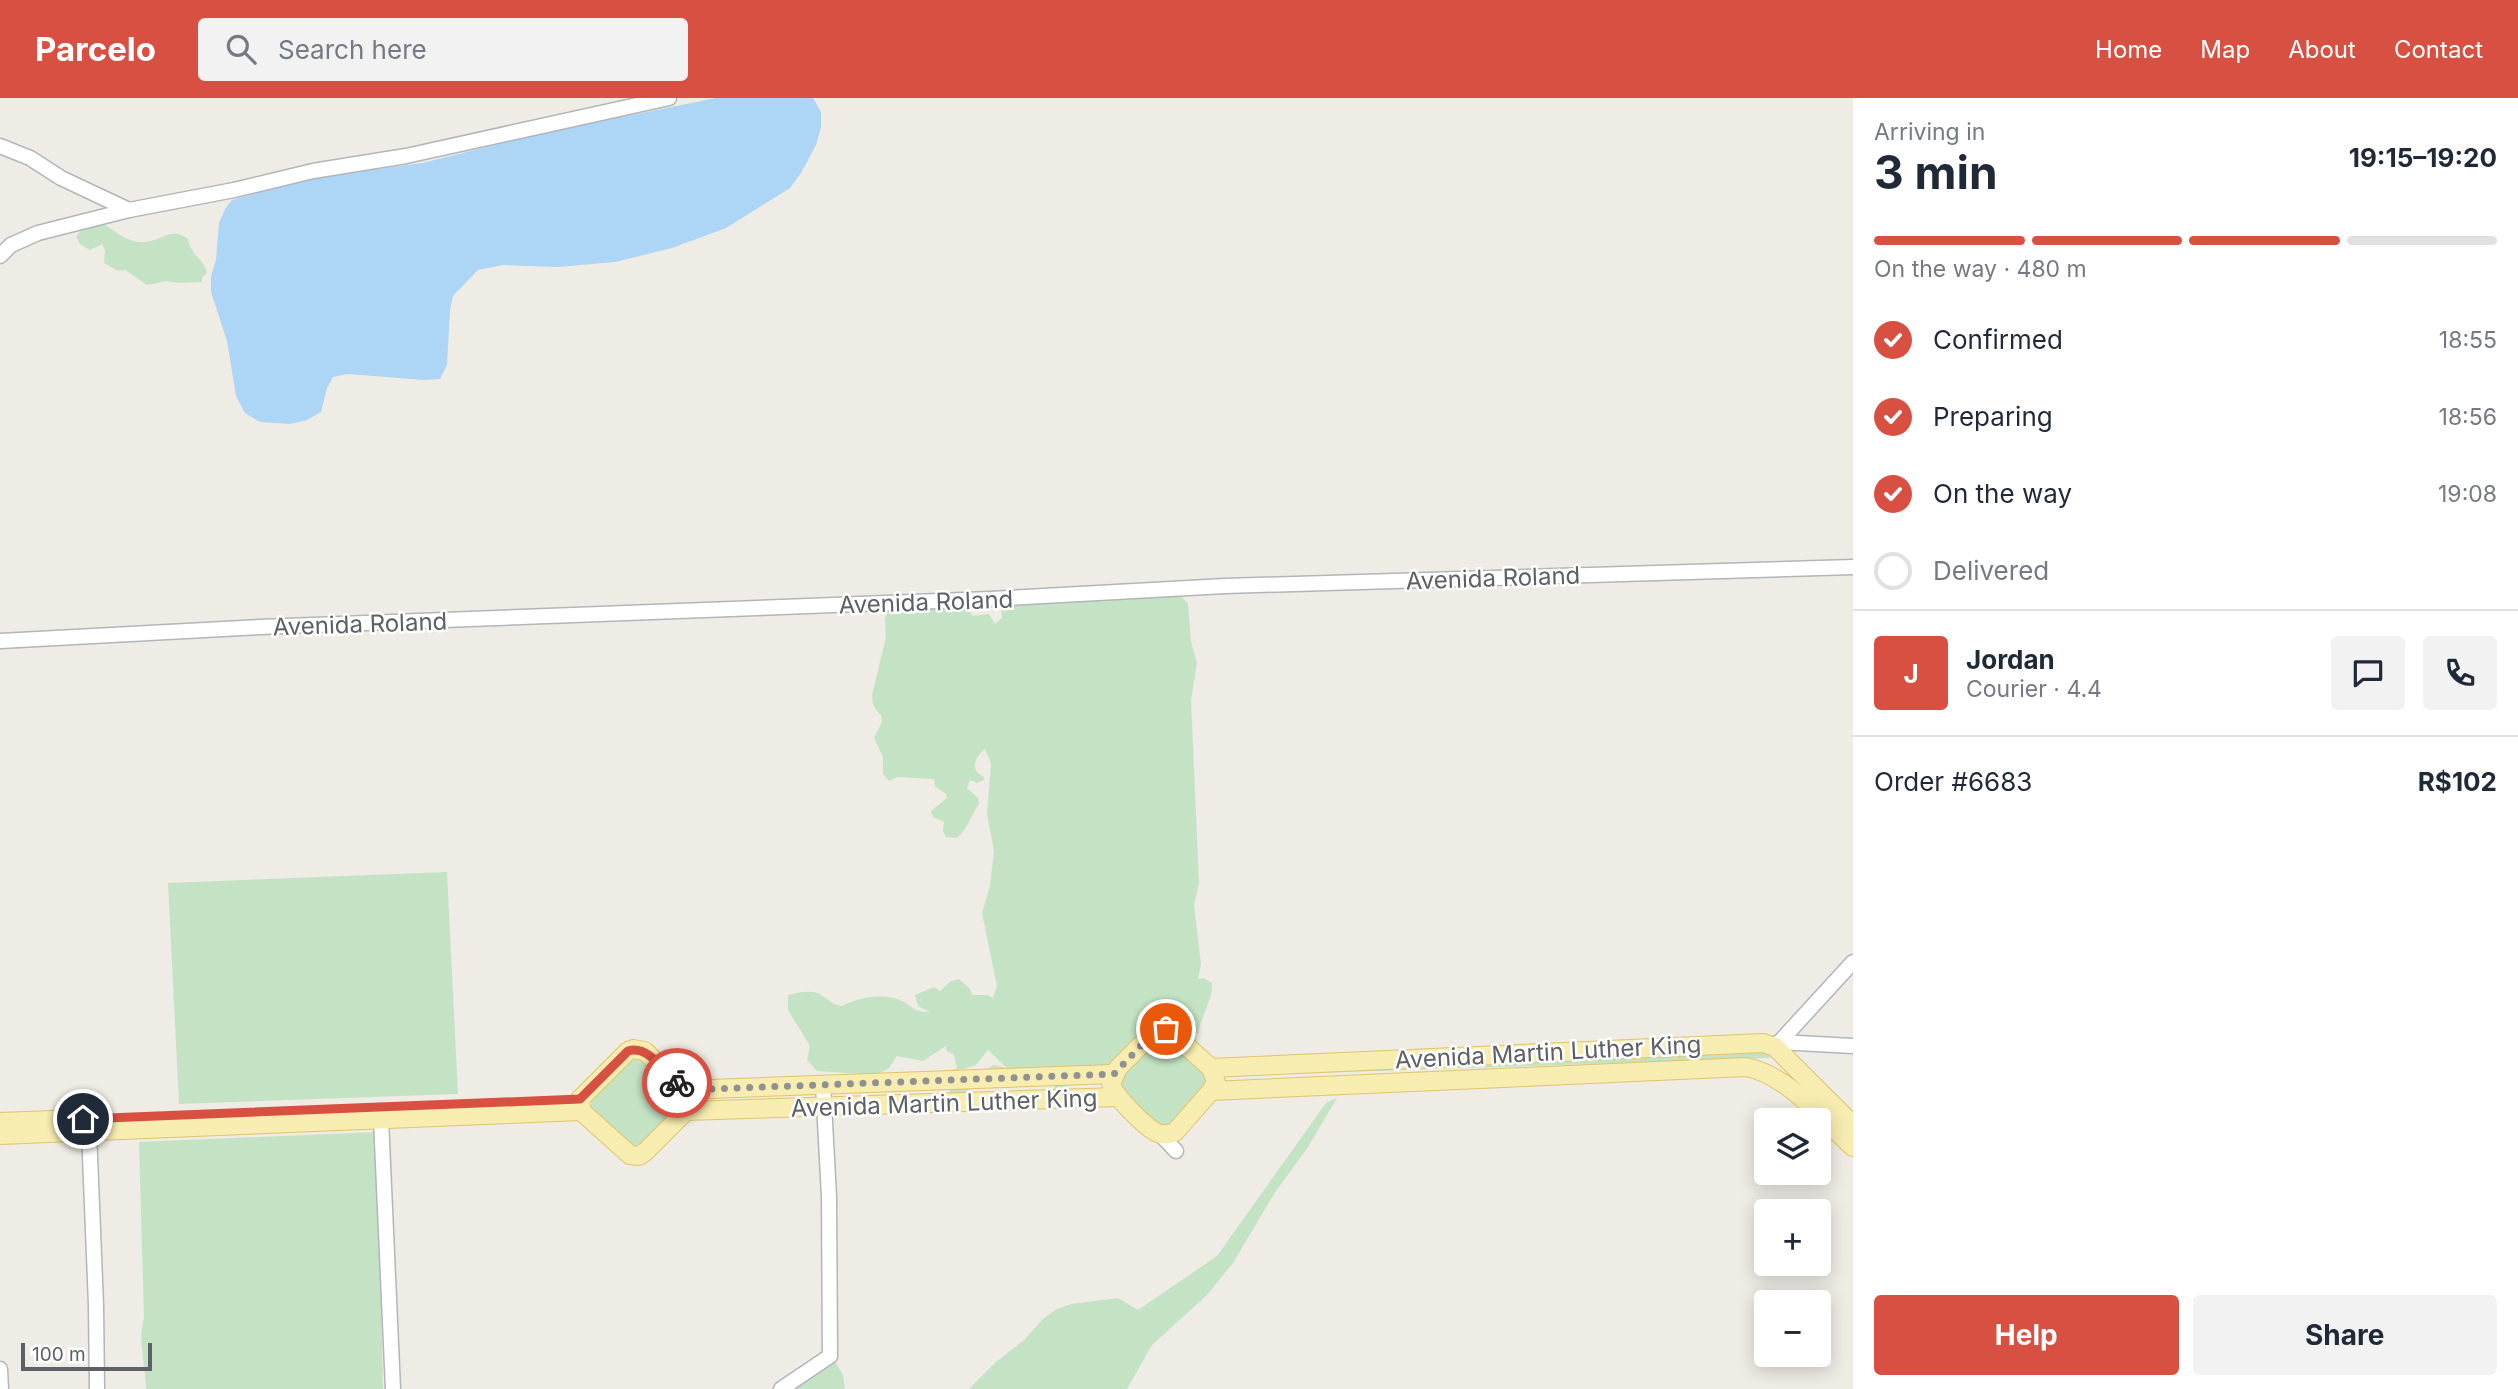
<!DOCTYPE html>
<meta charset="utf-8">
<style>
body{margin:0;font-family:Inter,sans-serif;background:#f2f2f3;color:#1f2937;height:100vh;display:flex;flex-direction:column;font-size:26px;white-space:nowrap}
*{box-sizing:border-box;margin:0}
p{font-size:23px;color:#747a83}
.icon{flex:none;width:38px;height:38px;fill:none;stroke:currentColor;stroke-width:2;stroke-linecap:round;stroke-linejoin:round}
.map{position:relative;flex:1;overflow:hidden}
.drawer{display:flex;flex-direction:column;background:#fff;width:665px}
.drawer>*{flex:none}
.controls{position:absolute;left:1754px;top:1010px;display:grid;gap:14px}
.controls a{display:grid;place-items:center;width:77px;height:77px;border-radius:7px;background:#fff;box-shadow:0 4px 18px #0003;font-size:35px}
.scale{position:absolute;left:21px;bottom:18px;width:131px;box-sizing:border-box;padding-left:7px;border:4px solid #5d6064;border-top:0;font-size:19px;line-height:24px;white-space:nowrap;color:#5d6064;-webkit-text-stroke:5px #fff;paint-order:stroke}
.pin{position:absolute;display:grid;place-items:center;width:60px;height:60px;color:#fff;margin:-30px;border:4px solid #fff;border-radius:50%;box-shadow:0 2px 7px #0007}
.courier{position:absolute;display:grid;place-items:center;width:70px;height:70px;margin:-35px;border:5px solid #d85041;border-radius:50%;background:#fff;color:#222;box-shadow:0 2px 9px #0007}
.overview em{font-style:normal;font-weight:700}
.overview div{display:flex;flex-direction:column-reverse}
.overview{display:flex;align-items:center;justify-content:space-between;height:119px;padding:0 21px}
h1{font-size:46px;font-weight:700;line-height:52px}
.bar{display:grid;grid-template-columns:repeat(4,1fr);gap:10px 7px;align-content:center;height:84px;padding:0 21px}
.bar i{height:9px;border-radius:5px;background:#e0e1e3}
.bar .current{background:#d85041}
.bar p{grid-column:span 4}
.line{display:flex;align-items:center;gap:18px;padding:0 21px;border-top:2px solid #e0e1e3}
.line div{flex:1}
.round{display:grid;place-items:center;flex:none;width:74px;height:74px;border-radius:7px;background:#f2f2f3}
ol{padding:0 21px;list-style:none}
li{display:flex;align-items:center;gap:21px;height:77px}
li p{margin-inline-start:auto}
li .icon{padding:7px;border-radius:50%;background:#d85041;color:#fff;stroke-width:4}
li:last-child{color:#747a83}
li i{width:38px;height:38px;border:4px solid #e0e1e3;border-radius:50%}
.cta{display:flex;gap:14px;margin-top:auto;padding:14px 21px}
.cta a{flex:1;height:80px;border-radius:7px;background:#d85041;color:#fff;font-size:28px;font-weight:700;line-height:80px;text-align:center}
.cta a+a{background:#f2f2f3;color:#1f2937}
header{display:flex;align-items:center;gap:42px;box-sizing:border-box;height:98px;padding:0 35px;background:#d85041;color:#fff}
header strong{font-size:33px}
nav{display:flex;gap:38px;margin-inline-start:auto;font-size:24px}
.search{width:490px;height:63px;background:#f2f2f3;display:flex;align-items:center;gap:18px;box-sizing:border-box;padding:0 24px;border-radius:7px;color:#747a83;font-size:26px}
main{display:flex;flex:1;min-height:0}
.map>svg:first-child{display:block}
.green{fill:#c4e3c5}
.water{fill:#add5f6}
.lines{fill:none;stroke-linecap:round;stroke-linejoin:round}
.minor-casing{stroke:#b2b5b9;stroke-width:17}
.major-casing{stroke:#e3c369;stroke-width:20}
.minor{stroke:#fff;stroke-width:14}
.major{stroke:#f7edb1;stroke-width:18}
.done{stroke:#909191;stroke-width:7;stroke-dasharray:0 12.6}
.route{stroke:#d85041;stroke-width:9}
.labels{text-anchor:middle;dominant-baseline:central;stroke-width:5;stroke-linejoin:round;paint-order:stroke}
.street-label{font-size:24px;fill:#5d6064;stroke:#fff}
</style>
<header>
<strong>Parcelo</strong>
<div class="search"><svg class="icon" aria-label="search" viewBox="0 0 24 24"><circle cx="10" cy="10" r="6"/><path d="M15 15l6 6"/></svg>Search here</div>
<nav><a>Home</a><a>Map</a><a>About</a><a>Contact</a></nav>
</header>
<main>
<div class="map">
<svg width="1853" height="1291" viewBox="0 0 1853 1291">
<rect width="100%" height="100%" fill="#eeece5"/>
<!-- green -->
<g class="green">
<path d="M105,127C118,135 128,145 145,144C162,143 171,128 188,141C191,159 205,161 207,175L202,179V184L178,185L167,183L147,187L125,172L118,173L104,165L105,152L102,146L90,152L80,146L76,139L84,129Z"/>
<path d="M1179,496L1188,506L1191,543L1197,565L1191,602L1199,785L1194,807L1201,866L1198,881L1203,880L1212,885C1214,896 1201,921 1198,935L1187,940L1161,917L1154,918L1111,973L1070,982L1064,994H1053L1057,981L979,975L994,967L1007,970L988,952L976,967L961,972V980L969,993L966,996L950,997L947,976L957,970L954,957L947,953L946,948L923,963L897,958L889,970L876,977L817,973L807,962L810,948L788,912V897C797,895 807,892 817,895C826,898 827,905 842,908C859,899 885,894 904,904C915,911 916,914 930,914L918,908L915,897L934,889L940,893L951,883L959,881L970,891L972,897H988L993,900L997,888L982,815L990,788L994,753L987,716L991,666L985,651C979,655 971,667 977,674C980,676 983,678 985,681L977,685L970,682L967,690L978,700L979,706C971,716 967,734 956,740L946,739L943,733L944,724L933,719L931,713L947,700L946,696L935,688L934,681L898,679L889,683L883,676V659L874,640L882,624L881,617C874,611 872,606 872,597L886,539L885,520L889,510L966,508L973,518L989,516L995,526L1002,520L1001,507Z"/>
<polygon points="447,774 458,996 179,1006 168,785"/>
<polygon points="1160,939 1166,939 1207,976 1210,985 1171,1028 1164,1029 1158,1027 1117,990 1117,979"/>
<polygon points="1769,951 1772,955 1769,960 1228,978 1228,971"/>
<polygon points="632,957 637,957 681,998 681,1006 642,1050 634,1049 590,1010 593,999"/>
<polygon points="1337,1000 1308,1049 1274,1096 1233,1165 1207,1197 1152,1247 1127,1291 969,1291 997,1263 1024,1242 1044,1220 1057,1211 1071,1206 1118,1200 1138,1212 1217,1158 1326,1005"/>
<path d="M378,1034L383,1291H146C146,1267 137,1242 144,1220L139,1044Z"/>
<polygon points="836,1265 843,1277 845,1291 792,1291 821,1268"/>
</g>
<!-- water -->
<polygon class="water" points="716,0 813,0 821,14 821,29 816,47 801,75 790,90 726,130 672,150 615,164 558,169 503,167 478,172 453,198 450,212 447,267 440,281 424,282 348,276 333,279 327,290 321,314 307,322 290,326 260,324 245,315 236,298 227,243 211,194 211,178 216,162 219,125 225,111 232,102 293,85 336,77 422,65 543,35"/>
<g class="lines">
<!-- minor casing -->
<g class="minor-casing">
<g id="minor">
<polyline points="0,48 30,60 61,80 129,112"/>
<polyline points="0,158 11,147 38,135 129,112 234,92 313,73 406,58 669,0"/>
<polyline points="0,543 260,529 990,501 1225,488 1853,469"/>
<polyline points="1779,944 1853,948"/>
<polyline points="1775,949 1853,864"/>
<polyline points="381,1021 393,1291"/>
<polyline points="89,1033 96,1207 97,1291"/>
<polyline points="1161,1037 1176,1053"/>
<polyline points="0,1271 1,1291"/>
<polyline points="781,1291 830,1258 829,1099 823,986"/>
</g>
</g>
<!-- major casing -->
<g class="major-casing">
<g id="major">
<path d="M1161,930L1170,933L1211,970L1216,984L1211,993L1175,1034C1169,1036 1164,1038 1158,1035C1147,1031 1114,998 1111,986L1118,970L1154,934Z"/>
<polygon points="633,951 645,953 688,996 689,1010 645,1054 639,1058 630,1057 581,1013 580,1001 628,953"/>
<polyline points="1211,970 1763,945 1775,949 1853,1027"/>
<polyline points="684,992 1113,976"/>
<path d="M1211,993L1746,969C1788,977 1822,1021 1853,1049"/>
<polyline points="685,1013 1118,999"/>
<polyline points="0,1024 80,1021"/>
<polyline points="0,1037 581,1013"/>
</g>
</g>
<!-- minor -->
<use href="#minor" class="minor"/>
<!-- major -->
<use href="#major" class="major"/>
</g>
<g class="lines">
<!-- done -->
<polyline class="done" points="677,985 684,992 1114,976 1154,934 1166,931"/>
<!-- route -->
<path class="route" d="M83,1021L580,1001L628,953C648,947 663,972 677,985"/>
</g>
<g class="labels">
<!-- street labels -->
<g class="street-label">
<text transform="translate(1493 480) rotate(-2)">Avenida Roland</text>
<text transform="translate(926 504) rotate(-2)">Avenida Roland</text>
<text transform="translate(360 526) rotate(-2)">Avenida Roland</text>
<text transform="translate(1548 954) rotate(-3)">Avenida Martin Luther King</text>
<text transform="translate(944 1005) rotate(-2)">Avenida Martin Luther King</text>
</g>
</g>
</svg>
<div class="controls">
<a><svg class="icon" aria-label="layers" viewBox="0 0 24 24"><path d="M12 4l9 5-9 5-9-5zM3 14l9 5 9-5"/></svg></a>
<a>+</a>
<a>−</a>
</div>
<div class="scale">100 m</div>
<div class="pin" style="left:1166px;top:931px;background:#ea580c"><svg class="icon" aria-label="bag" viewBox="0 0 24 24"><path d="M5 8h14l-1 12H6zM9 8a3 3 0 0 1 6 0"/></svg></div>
<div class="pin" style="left:83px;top:1021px;background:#1f2937"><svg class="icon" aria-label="home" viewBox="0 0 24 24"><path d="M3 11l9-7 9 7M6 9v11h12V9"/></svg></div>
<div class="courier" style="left:677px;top:985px"><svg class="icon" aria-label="bike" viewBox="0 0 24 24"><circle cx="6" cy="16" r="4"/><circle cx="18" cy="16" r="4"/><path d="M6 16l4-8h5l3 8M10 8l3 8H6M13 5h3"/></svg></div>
</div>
<section class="drawer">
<div class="overview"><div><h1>3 min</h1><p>Arriving in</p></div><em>19:15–19:20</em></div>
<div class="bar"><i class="current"></i><i class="current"></i><i class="current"></i><i></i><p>On the way · 480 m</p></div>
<ol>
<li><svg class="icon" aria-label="check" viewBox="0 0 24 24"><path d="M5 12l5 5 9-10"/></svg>Confirmed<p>18:55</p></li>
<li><svg class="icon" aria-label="check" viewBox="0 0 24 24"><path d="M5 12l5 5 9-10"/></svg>Preparing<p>18:56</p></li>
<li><svg class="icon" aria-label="check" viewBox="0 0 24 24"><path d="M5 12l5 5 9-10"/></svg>On the way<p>19:08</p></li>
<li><i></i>Delivered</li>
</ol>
<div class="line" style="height:126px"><b class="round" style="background:#d85041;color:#fff">J</b><div><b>Jordan</b><p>Courier · 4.4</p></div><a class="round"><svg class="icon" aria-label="chat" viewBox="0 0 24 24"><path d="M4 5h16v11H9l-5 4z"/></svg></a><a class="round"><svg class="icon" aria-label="phone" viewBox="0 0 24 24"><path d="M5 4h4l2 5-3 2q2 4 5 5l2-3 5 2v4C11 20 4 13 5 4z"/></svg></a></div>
<div class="line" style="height:91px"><div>Order #6683</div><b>R$102</b></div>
<div class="cta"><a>Help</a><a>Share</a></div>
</section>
</main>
